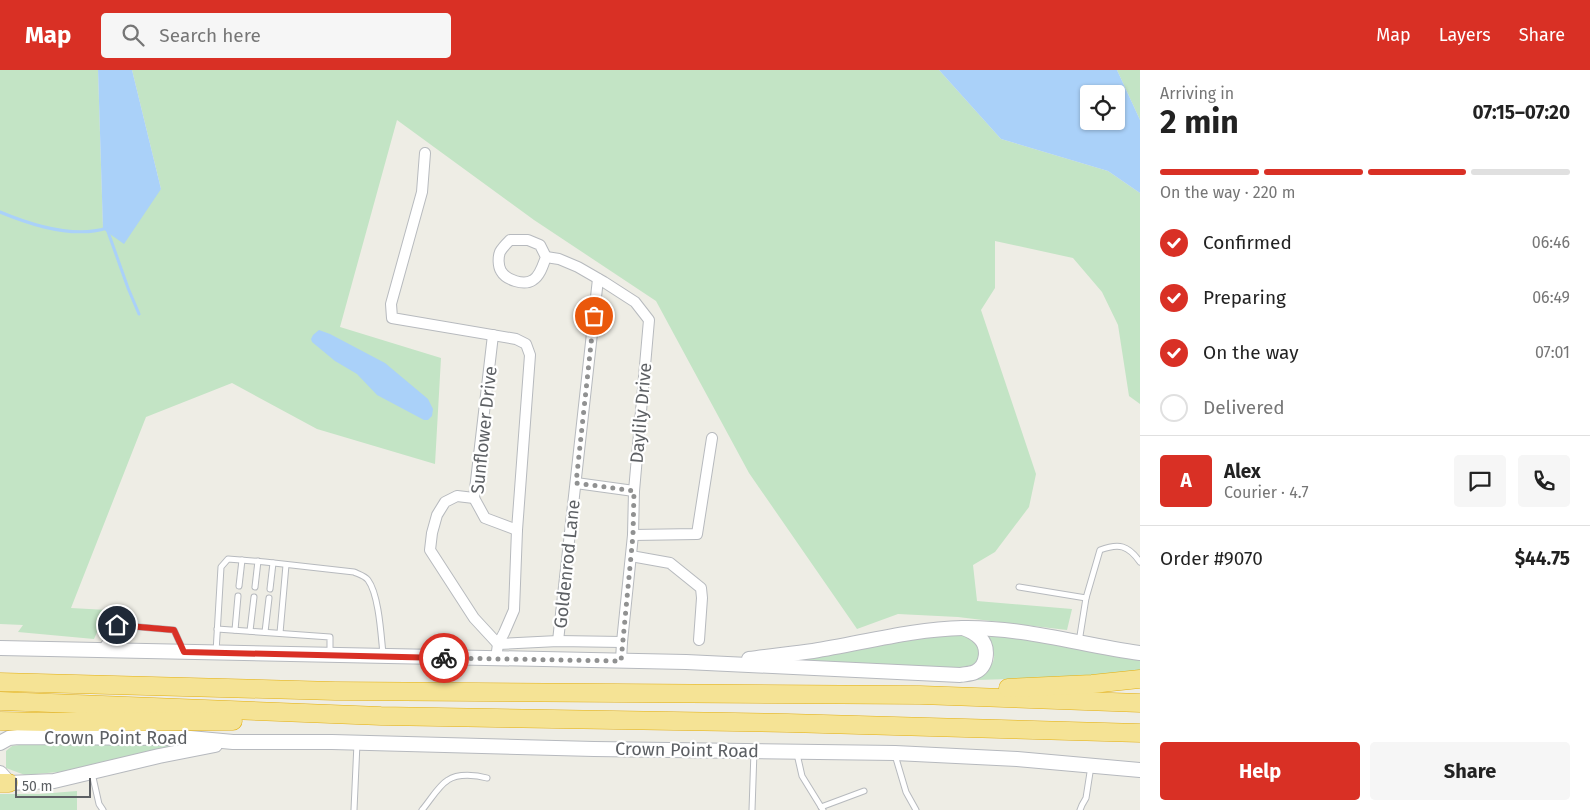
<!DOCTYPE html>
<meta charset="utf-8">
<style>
body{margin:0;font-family:"Fira Sans",sans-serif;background:#f6f6f6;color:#222;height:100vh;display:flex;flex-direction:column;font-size:19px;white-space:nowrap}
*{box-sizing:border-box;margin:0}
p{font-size:16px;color:#767676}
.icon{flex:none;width:28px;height:28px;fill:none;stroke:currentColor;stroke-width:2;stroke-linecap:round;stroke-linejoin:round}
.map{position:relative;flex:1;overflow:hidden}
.details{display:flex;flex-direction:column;background:#fff;width:450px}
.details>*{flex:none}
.fabs{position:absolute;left:1080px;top:15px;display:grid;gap:10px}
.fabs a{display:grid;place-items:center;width:45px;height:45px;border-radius:5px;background:#fff;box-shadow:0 1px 4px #0004;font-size:25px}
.scale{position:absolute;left:15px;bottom:12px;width:76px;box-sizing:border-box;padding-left:5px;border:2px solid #5d6064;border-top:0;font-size:14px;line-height:18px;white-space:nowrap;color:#5d6064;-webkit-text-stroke:4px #fff;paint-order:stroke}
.pin{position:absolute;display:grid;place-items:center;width:42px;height:42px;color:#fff;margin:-21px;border:2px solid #fff;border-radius:50%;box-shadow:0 1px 5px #0007}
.courier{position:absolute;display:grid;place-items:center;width:50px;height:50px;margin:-25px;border:4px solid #d93025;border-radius:50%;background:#fff;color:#222;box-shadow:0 1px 6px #0007}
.head em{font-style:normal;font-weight:700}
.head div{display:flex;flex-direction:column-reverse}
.head{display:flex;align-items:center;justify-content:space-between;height:85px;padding:0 20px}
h1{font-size:32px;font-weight:700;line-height:38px}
.bar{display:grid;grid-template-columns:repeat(4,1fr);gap:8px 5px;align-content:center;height:60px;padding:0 20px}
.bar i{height:6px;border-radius:4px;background:#e0e0e0}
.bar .active{background:#d93025}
.bar p{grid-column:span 4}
.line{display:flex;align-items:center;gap:12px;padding:0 20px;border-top:1px solid #e0e0e0}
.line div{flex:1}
.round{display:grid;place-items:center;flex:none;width:52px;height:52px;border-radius:5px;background:#f6f6f6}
ol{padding:0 20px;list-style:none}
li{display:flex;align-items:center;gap:15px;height:55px}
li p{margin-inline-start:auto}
li .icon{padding:5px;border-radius:50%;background:#d93025;color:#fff;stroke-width:4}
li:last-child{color:#767676}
li i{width:28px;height:28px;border:2px solid #e0e0e0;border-radius:50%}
.cta{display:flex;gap:10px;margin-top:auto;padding:10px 20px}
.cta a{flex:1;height:58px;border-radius:5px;background:#d93025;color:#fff;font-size:20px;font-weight:700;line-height:58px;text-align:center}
.cta a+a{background:#f6f6f6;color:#222}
header{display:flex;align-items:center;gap:30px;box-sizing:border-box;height:70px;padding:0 25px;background:#d93025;color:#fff}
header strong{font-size:24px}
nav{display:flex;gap:28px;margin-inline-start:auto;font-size:18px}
.search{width:350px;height:45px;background:#f6f6f6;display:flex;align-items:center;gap:12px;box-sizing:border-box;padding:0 18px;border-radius:5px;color:#767676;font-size:19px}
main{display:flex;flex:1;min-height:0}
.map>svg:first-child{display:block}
.green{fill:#c3e4c5}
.water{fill:#aad1f9;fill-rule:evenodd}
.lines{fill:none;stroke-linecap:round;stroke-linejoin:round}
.stream{stroke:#aad1f9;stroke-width:3}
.service-casing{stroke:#b7babe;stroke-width:7}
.minor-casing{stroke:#b7babe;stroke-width:12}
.secondary-casing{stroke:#b6b9be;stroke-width:16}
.motorway-casing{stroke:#e3af10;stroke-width:19}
.service{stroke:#fff;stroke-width:5}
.minor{stroke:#fff;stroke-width:10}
.secondary{stroke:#fff;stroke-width:14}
.motorway{stroke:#f5e395;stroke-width:18}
.done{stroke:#909191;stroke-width:5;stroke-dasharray:0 9}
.route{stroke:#d93025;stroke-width:6}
.labels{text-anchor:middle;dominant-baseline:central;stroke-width:4.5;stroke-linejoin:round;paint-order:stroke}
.street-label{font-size:18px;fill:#5d6064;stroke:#fff}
</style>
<header>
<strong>Map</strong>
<div class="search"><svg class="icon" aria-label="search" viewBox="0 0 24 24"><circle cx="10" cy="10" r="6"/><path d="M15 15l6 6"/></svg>Search here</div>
<nav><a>Map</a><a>Layers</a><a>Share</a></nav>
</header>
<main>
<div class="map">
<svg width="1140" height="740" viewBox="0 0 1140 740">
<rect width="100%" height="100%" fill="#eeede5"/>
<!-- green -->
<g class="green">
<polygon points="0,0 98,0 103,158 161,119 132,0 939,0 1001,69 1108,101 1140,123 1140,334 1129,326 1118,255 1102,222 1073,188 995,171 995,218 981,240 1036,404 1029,437 995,482 973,495 977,531 1072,539 1067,560 958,547 898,544 857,559 749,403 656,231 534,150 397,50 340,257 441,288 435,394 317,359 232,313 146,347 71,538 107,540 94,569 18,562 23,555 0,554"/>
<polygon points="1117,0 1140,0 1140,50"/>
<path d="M987,563L1140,588V603L1117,606L976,610C999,590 997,590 987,563Z"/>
<polygon points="938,565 964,565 976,570 980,585 974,596 954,600 800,593 792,589"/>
<polygon points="33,673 181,674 80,700 25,705 6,698 6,681 12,676"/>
<polygon points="77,721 77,740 0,740 0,724 40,724"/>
</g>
<!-- water -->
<g class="water">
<polygon points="98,0 132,0 161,119 124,174 103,159"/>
<path d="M939,0H1117L1140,50V123L1108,101L1001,69ZM1089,24H1116V51H1089Z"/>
<polygon points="319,260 330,264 385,293 428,329 433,339 432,346 428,350 424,350 377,325 357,304 335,291 312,272 311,269 313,265"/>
</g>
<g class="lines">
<!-- stream -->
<g class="stream">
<path d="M0,142C31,155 73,169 107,158"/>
<polyline points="107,159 128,218 139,244"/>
</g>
<!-- service casing -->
<g class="service-casing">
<g id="service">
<polyline points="239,516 242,490"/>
<polyline points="255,517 258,491"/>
<polyline points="1019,517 1086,528"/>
<polyline points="270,519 273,493"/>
<polyline points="217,559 330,567 330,583"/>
<polyline points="235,560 238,526"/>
<polyline points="250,561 254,527"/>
<polyline points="265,562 269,528"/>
<polyline points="280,563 286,495"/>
<path d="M1079,572L1086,528L1100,480C1119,473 1128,475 1140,492"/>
<polyline points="101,578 117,555 174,560 183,580"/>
<path d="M216,582L221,497L228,489L265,492L354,502C358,504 365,506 368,510C379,525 381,565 383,584"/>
<polyline points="797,684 802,706 823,740"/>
<polyline points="895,685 906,722 916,740"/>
<polyline points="92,703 99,734 103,740"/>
<polyline points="821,737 864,721"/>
<polyline points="354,740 357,673"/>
<path d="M422,740C430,731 438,716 448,710C458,703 477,705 487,708"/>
<polyline points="752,740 754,681"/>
<polyline points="1080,740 1082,735 1086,728 1091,696"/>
</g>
</g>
<!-- minor casing -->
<g class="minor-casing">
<g id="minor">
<polyline points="425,83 422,122 391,234 392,248 516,269 526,274 530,285 517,460 514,540 504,563 498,574 496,589"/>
<path d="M510,170H528L540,175L546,187C543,195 540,206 533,210C524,216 506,210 501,201C498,196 498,187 500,182C502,178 507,173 510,170Z"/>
<polyline points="546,187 559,189 578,197 604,212 635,232 649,250 634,421 633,465 622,572 621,591"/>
<polyline points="493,265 474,428 485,448 517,460"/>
<polyline points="576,413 634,421"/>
<polyline points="474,428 457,426 445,432 437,445 432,463 430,480 474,548 498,574 558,571 622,572"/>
<polyline points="633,465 697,464 712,368"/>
<polyline points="631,486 670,493 701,518 702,528 699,570"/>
<polyline points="558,571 598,209"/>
</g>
</g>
<!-- secondary casing -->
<g class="secondary-casing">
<g id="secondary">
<path d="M0,578L686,592L960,605C965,604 971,604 975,602C988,596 989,577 980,568C975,563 969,560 963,558"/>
<path d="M749,589C770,586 792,584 813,581C863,573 912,559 963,558C1024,557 1081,575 1140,583"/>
<polyline points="0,673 9,668 18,667 190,668 233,672 332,672 594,679 895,683 1017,689 1140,700"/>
<polyline points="0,703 9,713 54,711 159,686 215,675"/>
</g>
</g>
<!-- motorway casing -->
<g class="motorway-casing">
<g id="motorway">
<polyline points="0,612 335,621 920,625 1140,633"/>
<polyline points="1008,618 1092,614 1140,609"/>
<polyline points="0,631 381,646 788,653 1140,663"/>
<polyline points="0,651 50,652 233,651"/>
<polyline points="0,713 9,713"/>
</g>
</g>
<!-- service -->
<use href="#service" class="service"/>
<!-- minor -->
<use href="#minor" class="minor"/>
<!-- secondary -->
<use href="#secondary" class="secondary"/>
<!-- motorway -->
<use href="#motorway" class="motorway"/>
</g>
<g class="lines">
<!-- done -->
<polyline class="done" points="444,588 621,591 633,465 634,421 576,413 594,246"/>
<!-- route -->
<polyline class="route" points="117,555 174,560 184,582 444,588"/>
</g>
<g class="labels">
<!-- street labels -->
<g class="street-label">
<text transform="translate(641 343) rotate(-85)">Daylily Drive</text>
<text transform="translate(484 360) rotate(-84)">Sunflower Drive</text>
<text transform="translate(567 494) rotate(-84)">Goldenrod Lane</text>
<text x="116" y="668">Crown Point Road</text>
<text transform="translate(687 680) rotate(1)">Crown Point Road</text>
</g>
</g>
</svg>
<div class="fabs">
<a><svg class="icon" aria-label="locate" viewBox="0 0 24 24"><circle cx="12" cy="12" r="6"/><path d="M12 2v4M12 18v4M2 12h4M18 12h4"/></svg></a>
</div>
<div class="scale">50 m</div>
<div class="pin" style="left:594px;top:246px;background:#ea580c"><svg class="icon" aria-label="bag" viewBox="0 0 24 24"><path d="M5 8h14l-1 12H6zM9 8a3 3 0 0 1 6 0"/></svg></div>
<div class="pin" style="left:117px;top:555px;background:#1f2937"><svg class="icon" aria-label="home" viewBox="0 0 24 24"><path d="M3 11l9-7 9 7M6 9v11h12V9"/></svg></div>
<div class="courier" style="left:444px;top:588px"><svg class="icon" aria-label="bike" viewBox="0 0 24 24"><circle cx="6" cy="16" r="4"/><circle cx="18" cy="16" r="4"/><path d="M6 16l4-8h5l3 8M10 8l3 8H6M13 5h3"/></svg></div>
</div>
<section class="details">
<div class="head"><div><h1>2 min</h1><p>Arriving in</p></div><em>07:15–07:20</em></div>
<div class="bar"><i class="active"></i><i class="active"></i><i class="active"></i><i></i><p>On the way · 220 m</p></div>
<ol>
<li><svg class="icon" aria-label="check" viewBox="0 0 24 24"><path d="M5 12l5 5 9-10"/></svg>Confirmed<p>06:46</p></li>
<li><svg class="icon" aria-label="check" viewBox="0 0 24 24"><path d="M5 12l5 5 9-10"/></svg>Preparing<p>06:49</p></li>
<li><svg class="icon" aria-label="check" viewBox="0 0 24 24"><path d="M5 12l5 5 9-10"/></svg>On the way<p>07:01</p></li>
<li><i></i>Delivered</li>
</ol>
<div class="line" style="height:90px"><b class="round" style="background:#d93025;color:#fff">A</b><div><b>Alex</b><p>Courier · 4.7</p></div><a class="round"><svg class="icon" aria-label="chat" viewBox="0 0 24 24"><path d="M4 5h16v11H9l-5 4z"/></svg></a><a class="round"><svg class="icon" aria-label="phone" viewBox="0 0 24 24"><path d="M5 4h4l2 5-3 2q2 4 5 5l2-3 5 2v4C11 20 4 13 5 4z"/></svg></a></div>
<div class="line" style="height:65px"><div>Order #9070</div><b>$44.75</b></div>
<div class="cta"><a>Help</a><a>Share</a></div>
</section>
</main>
